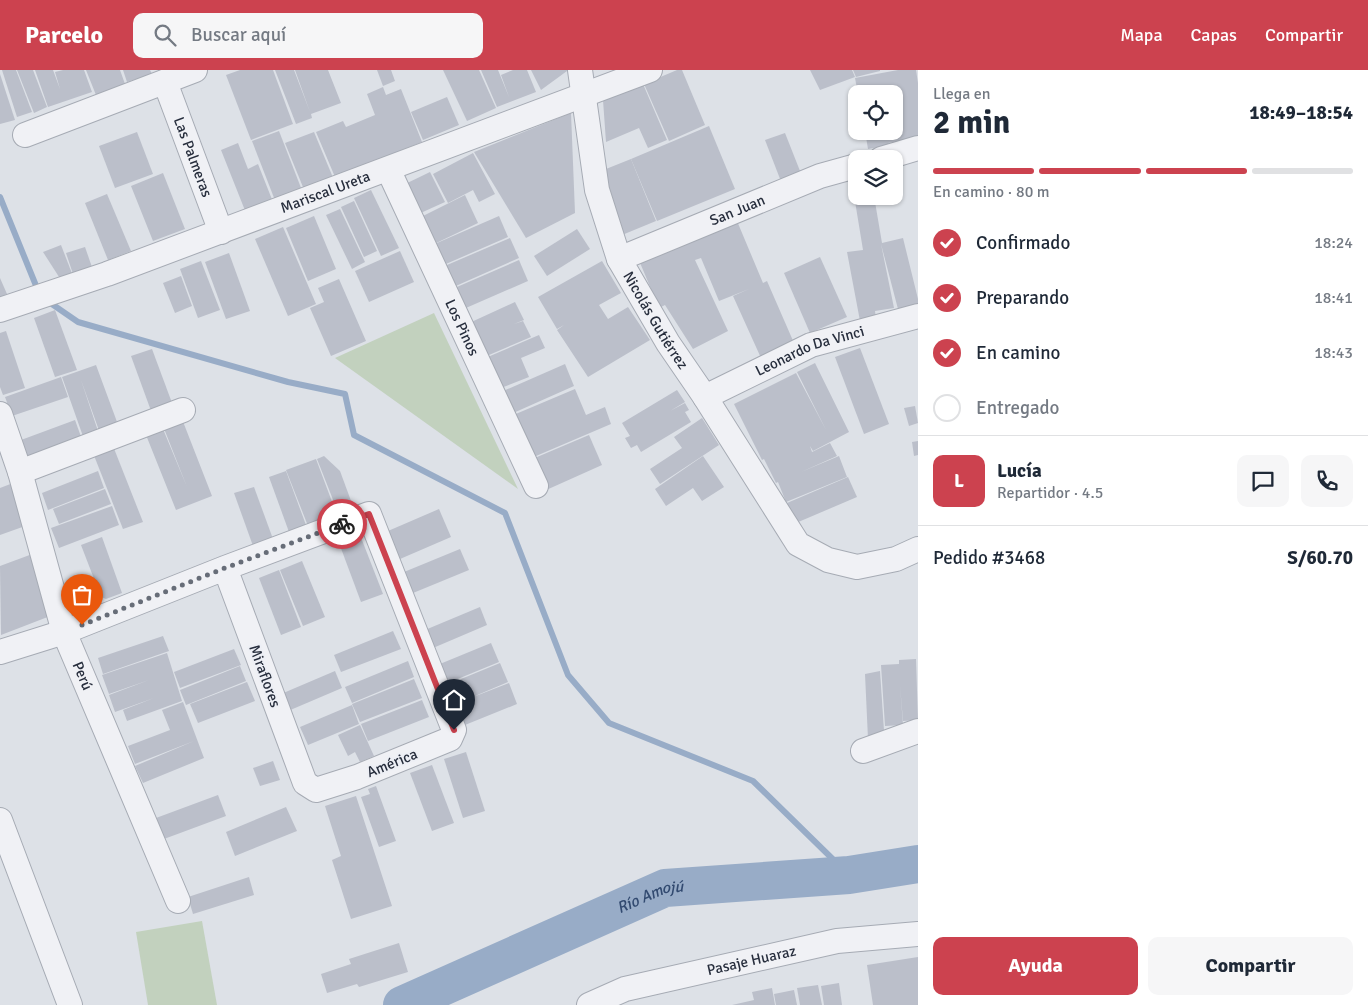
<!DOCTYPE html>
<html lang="es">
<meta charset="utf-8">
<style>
body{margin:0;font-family:Signika,sans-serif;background:#f6f6f7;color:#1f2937;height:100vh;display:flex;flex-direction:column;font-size:19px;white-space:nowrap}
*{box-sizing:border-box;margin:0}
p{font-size:16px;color:#747a83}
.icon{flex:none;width:28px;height:28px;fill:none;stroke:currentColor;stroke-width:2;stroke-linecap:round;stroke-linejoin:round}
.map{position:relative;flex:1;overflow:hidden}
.details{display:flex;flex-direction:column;background:#fff;width:450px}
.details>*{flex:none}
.tools{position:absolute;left:848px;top:15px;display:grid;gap:10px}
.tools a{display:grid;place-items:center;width:55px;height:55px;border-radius:10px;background:#fff;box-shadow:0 1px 4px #0004;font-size:25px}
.pin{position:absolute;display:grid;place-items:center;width:42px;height:42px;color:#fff;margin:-51px -21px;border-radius:50% 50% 50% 0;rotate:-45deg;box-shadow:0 0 5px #0007}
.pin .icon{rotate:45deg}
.courier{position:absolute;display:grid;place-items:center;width:50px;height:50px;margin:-25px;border:4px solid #cc424f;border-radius:50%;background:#fff;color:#222;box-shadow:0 1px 6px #0007}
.head em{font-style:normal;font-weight:800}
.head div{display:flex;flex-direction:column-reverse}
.head{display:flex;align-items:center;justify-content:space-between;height:85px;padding:0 15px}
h1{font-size:32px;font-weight:800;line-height:38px}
.bar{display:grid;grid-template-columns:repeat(4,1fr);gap:8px 5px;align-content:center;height:60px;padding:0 15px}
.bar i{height:6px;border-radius:4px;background:#e0e1e3}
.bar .current{background:#cc424f}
.bar p{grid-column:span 4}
.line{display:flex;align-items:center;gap:12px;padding:0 15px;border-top:1px solid #e0e1e3}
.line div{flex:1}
.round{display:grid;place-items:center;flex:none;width:52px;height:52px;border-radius:10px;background:#f6f6f7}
ol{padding:0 15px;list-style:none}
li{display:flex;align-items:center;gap:15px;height:55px}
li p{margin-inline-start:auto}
li .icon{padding:5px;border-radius:50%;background:#cc424f;color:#fff;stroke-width:4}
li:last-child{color:#747a83}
li i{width:28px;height:28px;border:2px solid #e0e1e3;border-radius:50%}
.primary-button{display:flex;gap:10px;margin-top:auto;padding:10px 15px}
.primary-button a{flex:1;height:58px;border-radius:10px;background:#cc424f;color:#fff;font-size:20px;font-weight:800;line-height:58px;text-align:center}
.primary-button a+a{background:#f6f6f7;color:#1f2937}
header{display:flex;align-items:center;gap:30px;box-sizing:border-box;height:70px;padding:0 25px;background:#cc424f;color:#fff}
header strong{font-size:24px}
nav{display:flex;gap:28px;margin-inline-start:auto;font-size:18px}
.search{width:350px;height:45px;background:#f6f6f7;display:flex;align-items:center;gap:12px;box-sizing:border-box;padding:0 18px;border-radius:10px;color:#747a83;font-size:19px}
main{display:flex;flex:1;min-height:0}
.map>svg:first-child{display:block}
.green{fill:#c2d1be}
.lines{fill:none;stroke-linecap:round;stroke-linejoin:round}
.stream{stroke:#98acc7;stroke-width:6}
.river{stroke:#98acc7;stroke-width:38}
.building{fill:#bbbfca}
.minor-casing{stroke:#a6abb4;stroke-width:26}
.minor{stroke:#f0f1f5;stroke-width:24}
.done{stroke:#676d78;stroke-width:5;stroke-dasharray:0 9}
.route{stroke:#cc424f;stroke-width:6}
.labels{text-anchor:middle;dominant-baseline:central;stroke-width:4;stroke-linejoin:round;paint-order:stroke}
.street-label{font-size:15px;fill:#272e3d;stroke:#edeff5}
.water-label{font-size:16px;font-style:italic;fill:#324a70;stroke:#edeff5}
</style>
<header>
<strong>Parcelo</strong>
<div class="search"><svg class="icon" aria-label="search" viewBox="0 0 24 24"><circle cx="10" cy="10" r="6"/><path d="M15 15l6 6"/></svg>Buscar aquí</div>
<nav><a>Mapa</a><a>Capas</a><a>Compartir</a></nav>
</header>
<main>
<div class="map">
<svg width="918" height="935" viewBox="0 0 918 935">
<rect width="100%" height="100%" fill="#dde1e7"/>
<!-- green -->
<g class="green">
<polygon points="434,243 518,419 335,288"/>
<polygon points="202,851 217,935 148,935 136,862"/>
</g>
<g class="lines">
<!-- stream -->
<g class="stream">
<polyline points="0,127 39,223"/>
<polyline points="46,230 78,252 288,312 345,324 354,365 505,443 568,605 609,653 753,711 849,805"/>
</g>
<!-- river -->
<path class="river" id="s1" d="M402,935L665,818L849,805L918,794"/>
</g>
<!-- building -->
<g class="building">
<polygon points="2,0 16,0 32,42 17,47"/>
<polygon points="17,0 33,0 47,37 34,43"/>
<polygon points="35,0 53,0 60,19 55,2 63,0 84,0 92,22 48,37"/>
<polygon points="86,0 120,0 125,14 96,25"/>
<polygon points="123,0 150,0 152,4 127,12"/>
<polygon points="240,0 273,0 293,54 251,70 226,5"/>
<polygon points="275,0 294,0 310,42 295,0 328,0 341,33 311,44 312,48 296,54"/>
<polygon points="377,0 391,0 395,11 383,16"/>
<polygon points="443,0 479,0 496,38 467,51"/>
<polygon points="481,0 498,0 509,27 501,5 513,0 527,0 536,22 497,37"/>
<polygon points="531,0 567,0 567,1 541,20"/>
<polygon points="677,0 682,0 705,55 669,71 644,14"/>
<polygon points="810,0 852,0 855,7 820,20"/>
<polygon points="853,0 880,0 880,1 856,7"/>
<polygon points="898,0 916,0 918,13 918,67 888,73 889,75 868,79 865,61 894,61 894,24 858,24 855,8"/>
<polygon points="0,4 15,50 0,54"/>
<polygon points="643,14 667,70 648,78 639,58 606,72 603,30"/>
<polygon points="383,17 386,25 401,19 422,72 335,107 316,62 343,51 346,57 375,45 367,24"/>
<polygon points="447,27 459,55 423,70 411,42"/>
<polygon points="571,43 575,143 526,168 474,82"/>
<polygon points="709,56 735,119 657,151 631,89"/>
<polygon points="279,61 303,123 276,133 252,71"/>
<polygon points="137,62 153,104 115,118 99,76"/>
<polygon points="314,62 334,110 305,122 285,73"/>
<polygon points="785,63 802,106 782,114 765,70"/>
<polygon points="238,73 248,99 258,94 273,132 246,143 221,80"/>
<polygon points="473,83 495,124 479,132 473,120 448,133 433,104"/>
<polygon points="631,89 656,151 622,165 608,143 606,99"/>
<polygon points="430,102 445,132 414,146 399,117"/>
<polygon points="163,103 185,159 153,171 131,116"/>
<polygon points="856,112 856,126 874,126 882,173 903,168 918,229 918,234 898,239 881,174 894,238 875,241 876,248 860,251 847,182 863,180 852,113"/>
<polygon points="371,120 399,178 381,186 354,128"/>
<polygon points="107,124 131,181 108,190 85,133"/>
<polygon points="465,125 478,153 430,176 417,149"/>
<polygon points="354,131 377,181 364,187 341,137"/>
<polygon points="340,139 365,192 352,199 326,145"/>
<polygon points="314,146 336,199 308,211 286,158"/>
<polygon points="499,146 508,167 439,197 430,176"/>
<polygon points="737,151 763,213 767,211 794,273 761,288 733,226 749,219 719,231 701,188 695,190 728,261 693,279 665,235 659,238 638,188"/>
<polygon points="283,157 316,234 288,246 255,169"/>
<polygon points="577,159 590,179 547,206 534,186"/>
<polygon points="510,168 519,188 449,219 440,198"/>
<polygon points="61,175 73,206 61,210 43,182"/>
<polygon points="85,177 93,200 74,207 66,183"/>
<polygon points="400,181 414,212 369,232 355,201"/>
<polygon points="229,183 250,241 226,249 205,192"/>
<polygon points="820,187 847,247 810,263 784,203"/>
<polygon points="519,190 528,211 459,241 450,220"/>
<polygon points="201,191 220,240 198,248 180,199"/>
<polygon points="602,191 621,223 599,235 608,249 628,237 650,270 588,307 557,260 564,255 557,259 538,227"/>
<polygon points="181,206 192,236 175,243 163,213"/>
<polygon points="0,208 7,224 0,227"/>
<polygon points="339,209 366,271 331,286 310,238 324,232 318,218"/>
<polygon points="515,232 524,250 514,254 523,251 531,267 482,288 467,254"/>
<polygon points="55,240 77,300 55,307 34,248"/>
<polygon points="6,261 25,318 3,325 0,317 0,263"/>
<polygon points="539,265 545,278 521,288 529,307 496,320 483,289"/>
<polygon points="860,278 889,354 864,364 835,287"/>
<polygon points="152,279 175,341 154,349 131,286"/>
<polygon points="815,293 849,362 813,381 810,376 812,382 830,373 837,386 801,402 839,386 847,407 786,432 778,412 776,413 764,389 762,390 734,334 796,303 826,360 797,302"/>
<polygon points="565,294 574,316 511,344 501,322"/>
<polygon points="96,295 120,360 101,366 81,310 100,367 85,372 62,307"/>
<polygon points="61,307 68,327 12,346 5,327"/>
<polygon points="575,319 586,345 605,337 611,354 529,389 511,346"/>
<polygon points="677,320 685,332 670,341 685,333 689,340 685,342 691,352 641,382 637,375 631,378 625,368 630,366 622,353"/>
<polygon points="915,336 918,353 909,356 904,338"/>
<polygon points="702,348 719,375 660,414 650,399 682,378 674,367"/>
<polygon points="182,349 212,426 176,440 146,365 163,359 187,417 163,356"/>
<polygon points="75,350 84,375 30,394 21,370"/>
<polygon points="589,365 602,395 544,421 530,390"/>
<polygon points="918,371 918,385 914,386 912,372"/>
<polygon points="113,376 143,452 123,459 93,383"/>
<polygon points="324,386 340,401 354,439 339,445 317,389"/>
<polygon points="703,386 724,417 702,431 693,418 666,436 655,419"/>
<polygon points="316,389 337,445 308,456 286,400"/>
<polygon points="98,401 104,418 48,440 42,423"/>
<polygon points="286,401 306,455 289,462 269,407"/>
<polygon points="848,407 857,427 796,453 787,433"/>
<polygon points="13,413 28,455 0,465 0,418"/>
<polygon points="254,417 273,469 253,476 234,423"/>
<polygon points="105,419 111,434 59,454 53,439"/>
<polygon points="112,436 119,455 59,478 51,458"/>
<polygon points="439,439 451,467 400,489 388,461"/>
<polygon points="360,465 383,524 361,532 339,473"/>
<polygon points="102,467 122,523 106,529 101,527 81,475"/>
<polygon points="460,479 469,500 413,523 404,502"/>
<polygon points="35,483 58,543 1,565 0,496"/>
<polygon points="302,491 325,547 303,556 280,500"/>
<polygon points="279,500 301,557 281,565 259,508"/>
<polygon points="480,537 487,555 433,578 425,560"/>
<polygon points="393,561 401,579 341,602 334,585"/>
<polygon points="163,566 169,581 103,604 98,588"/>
<polygon points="491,573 499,592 443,615 435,596"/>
<polygon points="234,579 241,595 180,618 174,602"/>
<polygon points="167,583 182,631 127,651 123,640 154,628 115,642 109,625 149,610 109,624 102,605"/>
<polygon points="916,589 918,650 903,651 900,615 903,655 885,656 881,595 899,594 899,590"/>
<polygon points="408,591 414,607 352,633 345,617"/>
<polygon points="500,593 508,612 468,629 509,613 517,634 460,657 444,616"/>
<polygon points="240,596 246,611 186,635 180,620"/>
<polygon points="335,601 342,618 288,641 281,624"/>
<polygon points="880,601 884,661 868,669 865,604"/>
<polygon points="414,609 422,628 360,652 352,634"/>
<polygon points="247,612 255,631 198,653 190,634"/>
<polygon points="422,630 429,647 368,671 361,654"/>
<polygon points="183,632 204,688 143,713 135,696 194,671 135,694 128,676 170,660 162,640"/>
<polygon points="352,635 359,654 308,675 300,657"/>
<polygon points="360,655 374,686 360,692 355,682 348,686 338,665"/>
<polygon points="466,682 485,741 463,748 444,689"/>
<polygon points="273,691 280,710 260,716 253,698"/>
<polygon points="432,695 454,753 432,761 410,703"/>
<polygon points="376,716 396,771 379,777 361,727 370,724 368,719"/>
<polygon points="218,725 226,746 164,769 156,748"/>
<polygon points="356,726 392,836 351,849 332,790 341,786 325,736"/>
<polygon points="286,737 297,761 235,786 226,762"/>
<polygon points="249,807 254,825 193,844 188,827"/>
<polygon points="399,873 408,902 359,917 357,914 327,923 321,904 351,894 349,889"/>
<polygon points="918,887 918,935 873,935 867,895"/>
<polygon points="839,913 842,935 824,935 821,916"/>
<polygon points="818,915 822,935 800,935 797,918"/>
<polygon points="772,918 775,935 732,935 754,930 752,922"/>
<polygon points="794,920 797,935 776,935 774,924"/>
</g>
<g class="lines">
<!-- minor casing -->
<g class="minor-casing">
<g id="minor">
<path id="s2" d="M580,0L597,120L619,189L668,273L705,327L798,474L828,490L857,497L896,489L918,479"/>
<path id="s3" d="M165,12L221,162"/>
<polyline points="25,65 195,0"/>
<polyline points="881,89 918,78"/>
<path id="s4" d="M388,99L536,416"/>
<path id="s5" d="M619,189L820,106L856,96"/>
<path id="s6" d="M0,240L107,204L650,0"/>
<path id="s7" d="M705,327L811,275L918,246"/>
<path id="s8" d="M0,344L20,402L64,562L178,831"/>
<polyline points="20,402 183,340"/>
<polyline points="0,582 64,562 225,498 369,444 454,660 450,669 357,707 316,720 305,713 225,498"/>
<polyline points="863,681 918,661"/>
<polyline points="0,750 70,935"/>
<path id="s9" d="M589,935L625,919L837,871L918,864"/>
</g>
</g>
<!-- minor -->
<use href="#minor" class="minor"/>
</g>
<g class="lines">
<!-- done -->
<polyline class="done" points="82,555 225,498 342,454"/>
<!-- route -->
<polyline class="route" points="342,454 369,444 454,660"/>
</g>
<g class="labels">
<!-- street labels -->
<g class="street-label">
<text stroke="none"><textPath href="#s3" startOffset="80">Las Palmeras</textPath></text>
<text stroke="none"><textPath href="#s6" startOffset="346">Mariscal Ureta</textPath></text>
<text stroke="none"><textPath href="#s5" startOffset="128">San Juan</textPath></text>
<text stroke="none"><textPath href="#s2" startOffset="265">Nicolás Gutiérrez</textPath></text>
<text stroke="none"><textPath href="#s4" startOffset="175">Los Pinos</textPath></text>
<text stroke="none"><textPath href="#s7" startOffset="115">Leonardo Da Vinci</textPath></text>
<text stroke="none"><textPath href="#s8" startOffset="275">Perú</textPath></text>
<text transform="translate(265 606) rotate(70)">Miraflores</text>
<text transform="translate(392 693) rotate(-22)">América</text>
<text stroke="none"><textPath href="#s9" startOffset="169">Pasaje Huaraz</textPath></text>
</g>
<!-- water labels -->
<g class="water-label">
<text stroke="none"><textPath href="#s1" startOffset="271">Río Amojú</textPath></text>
</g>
</g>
</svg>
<div class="tools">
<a><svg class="icon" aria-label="locate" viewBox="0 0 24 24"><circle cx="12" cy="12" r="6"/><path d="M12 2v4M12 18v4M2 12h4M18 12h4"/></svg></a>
<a><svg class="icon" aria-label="layers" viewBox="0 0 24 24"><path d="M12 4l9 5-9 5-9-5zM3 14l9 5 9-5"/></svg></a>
</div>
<div class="pin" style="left:82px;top:555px;background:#ea580c"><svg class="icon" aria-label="bag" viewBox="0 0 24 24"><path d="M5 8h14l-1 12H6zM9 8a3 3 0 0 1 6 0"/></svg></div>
<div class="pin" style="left:454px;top:660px;background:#1f2937"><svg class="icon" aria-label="home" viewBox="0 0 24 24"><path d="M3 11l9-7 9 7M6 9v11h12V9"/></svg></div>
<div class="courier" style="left:342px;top:454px"><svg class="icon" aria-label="bike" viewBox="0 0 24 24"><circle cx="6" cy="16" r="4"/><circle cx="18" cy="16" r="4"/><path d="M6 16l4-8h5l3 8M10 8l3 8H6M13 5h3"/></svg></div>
</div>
<section class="details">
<div class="head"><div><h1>2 min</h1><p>Llega en</p></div><em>18:49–18:54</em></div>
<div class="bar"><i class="current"></i><i class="current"></i><i class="current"></i><i></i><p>En camino · 80 m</p></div>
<ol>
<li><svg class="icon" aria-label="check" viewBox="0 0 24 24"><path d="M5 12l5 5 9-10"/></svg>Confirmado<p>18:24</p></li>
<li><svg class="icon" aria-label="check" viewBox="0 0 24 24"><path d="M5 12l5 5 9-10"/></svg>Preparando<p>18:41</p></li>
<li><svg class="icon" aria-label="check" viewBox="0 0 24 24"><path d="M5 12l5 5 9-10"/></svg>En camino<p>18:43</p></li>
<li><i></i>Entregado</li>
</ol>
<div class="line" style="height:90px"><b class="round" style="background:#cc424f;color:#fff">L</b><div><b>Lucía</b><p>Repartidor · 4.5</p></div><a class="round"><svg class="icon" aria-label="chat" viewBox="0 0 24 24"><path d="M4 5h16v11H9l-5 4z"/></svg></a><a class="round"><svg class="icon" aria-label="phone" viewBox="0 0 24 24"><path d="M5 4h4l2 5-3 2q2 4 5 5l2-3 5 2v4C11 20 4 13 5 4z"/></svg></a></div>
<div class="line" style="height:65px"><div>Pedido #3468</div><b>S/60.70</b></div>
<div class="primary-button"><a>Ayuda</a><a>Compartir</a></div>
</section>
</main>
